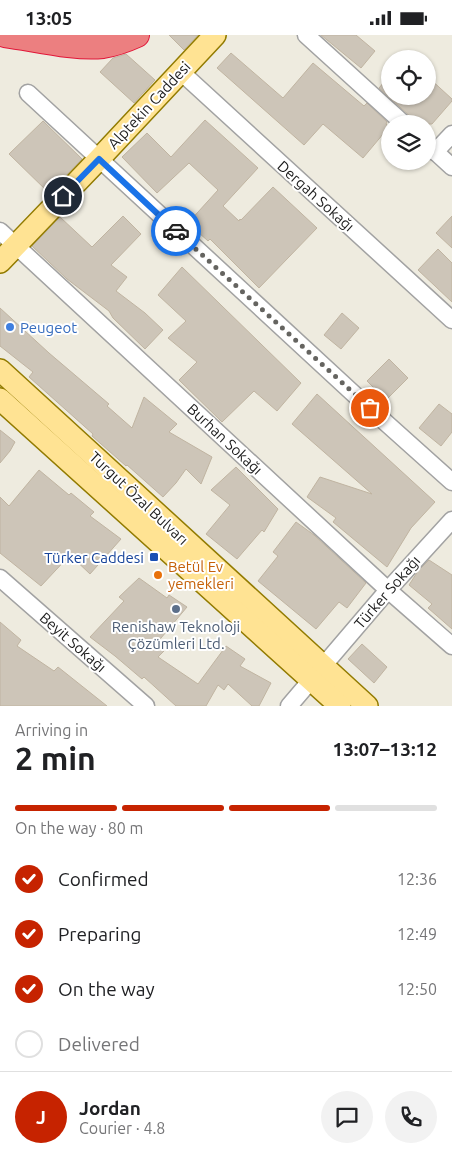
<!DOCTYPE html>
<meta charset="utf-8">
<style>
body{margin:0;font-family:Ubuntu,sans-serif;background:#f2f2f2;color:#202124;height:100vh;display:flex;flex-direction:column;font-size:19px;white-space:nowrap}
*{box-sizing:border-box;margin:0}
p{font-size:16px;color:#757577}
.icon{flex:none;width:28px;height:28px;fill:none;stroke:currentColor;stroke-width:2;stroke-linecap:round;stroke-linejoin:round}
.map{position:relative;height:671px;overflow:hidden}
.details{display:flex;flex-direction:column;background:#fff;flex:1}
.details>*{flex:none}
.fabs{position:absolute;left:381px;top:15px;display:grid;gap:10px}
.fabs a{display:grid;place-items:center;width:55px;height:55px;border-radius:50%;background:#fff;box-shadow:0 1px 4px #0004;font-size:25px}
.pin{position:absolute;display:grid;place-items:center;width:42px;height:42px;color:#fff;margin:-21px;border:2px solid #fff;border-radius:50%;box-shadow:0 1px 5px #0007}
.courier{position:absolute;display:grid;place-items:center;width:50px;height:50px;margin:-25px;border:4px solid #1a73e8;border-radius:50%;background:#fff;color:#222;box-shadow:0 1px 6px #0007}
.headline em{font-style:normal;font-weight:700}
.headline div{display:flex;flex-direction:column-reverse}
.headline{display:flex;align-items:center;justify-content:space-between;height:85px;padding:0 15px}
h1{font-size:32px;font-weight:700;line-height:38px}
.bar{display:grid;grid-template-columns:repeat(4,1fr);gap:8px 5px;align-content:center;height:60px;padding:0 15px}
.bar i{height:6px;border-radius:4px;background:#e0e0e0}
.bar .active{background:#c62300}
.bar p{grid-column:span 4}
.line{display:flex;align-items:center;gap:12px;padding:0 15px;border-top:1px solid #e0e0e0}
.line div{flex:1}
.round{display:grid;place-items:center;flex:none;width:52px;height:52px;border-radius:26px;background:#f2f2f2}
ol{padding:0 15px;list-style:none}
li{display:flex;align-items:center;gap:15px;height:55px}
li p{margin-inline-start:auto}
li .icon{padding:5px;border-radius:50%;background:#c62300;color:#fff;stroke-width:4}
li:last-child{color:#757577}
li i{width:28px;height:28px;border:2px solid #e0e0e0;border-radius:50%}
.status{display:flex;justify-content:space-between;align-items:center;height:35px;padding:0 25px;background:#fff;direction:ltr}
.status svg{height:14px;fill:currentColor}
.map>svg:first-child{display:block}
.building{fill:#cdc5b8;stroke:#c0b4a1}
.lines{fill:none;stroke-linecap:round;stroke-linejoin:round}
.minor-casing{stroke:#a2a2a2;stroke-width:19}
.major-casing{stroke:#927b00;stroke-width:24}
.highway-casing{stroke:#e11638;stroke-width:26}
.minor{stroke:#fff;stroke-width:16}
.major{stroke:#ffe393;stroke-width:21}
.highway{stroke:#ec7f80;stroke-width:24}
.done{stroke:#656460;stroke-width:5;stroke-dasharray:0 9}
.route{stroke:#1a73e8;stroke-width:6}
.shop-dot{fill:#3f7fe0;stroke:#fff;stroke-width:2}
.transit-dot{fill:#1a4fb4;stroke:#fff;stroke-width:2}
.food-dot{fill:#e8710a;stroke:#fff;stroke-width:2}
.service-dot{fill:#5c6f8a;stroke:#fff;stroke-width:2}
.labels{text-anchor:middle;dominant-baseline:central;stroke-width:4;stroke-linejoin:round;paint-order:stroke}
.street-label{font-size:15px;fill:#1b1b1b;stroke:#fff}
.shop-label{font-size:15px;fill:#366cbe;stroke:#fff;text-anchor:start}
.transit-label{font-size:15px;fill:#164399;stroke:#fff;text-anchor:end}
.food-label{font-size:15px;fill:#c56008;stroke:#fff;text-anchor:start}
.service-label{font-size:15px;fill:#4e5e75;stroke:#fff}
</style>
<div class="status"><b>13:05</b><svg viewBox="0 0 49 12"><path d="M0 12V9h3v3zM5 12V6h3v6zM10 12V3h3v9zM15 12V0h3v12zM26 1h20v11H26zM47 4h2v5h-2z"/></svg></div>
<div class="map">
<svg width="452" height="671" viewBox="0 0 452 671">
<rect width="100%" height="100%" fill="#eeebdf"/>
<!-- building -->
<g class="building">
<polygon points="169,0 198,0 184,15"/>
<polygon points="321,0 356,0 375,16 361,33"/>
<polygon points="231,18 283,63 313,28 364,71 367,68 387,87 386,89 389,92 363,123 323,89 304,110 217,33"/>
<polygon points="126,19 155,45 134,68 100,37 113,23"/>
<polygon points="390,40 390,61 428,61 428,42 452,64 452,66 432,89 416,89 411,82 379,53"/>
<polygon points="205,85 258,133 223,171 239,186 240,184 241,185 273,152 317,193 259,253 210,204 208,206 188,188 218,155 189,128 157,158 122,122 147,98 171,122"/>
<polygon points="43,86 82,124 49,158 9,119"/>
<polygon points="123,181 141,199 111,230 127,242 116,256 145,278 163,295 145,314 113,283 109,276 67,244 32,211 60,182 92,212"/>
<polygon points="452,181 452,213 436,198"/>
<polygon points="438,214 452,228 452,267 418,235"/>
<polygon points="182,232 301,348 277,376 254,356 222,387 179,345 197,327 168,303 186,286 158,260"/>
<polygon points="0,273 49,318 109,369 107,371 132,393 144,362 177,389 169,397 212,422 201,449 186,434 176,448 163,462 127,430 126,431 92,401 93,399 29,342 33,337 0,311"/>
<polygon points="342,278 359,293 341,314 324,300"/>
<polygon points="389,324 408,343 386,365 367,346"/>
<polygon points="317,359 435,467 411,493 387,532 333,487 336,483 307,462 320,442 372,459 292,389"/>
<polygon points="439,369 452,379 452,397 441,411 419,393"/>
<polygon points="0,395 15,407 10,416 0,428"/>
<polygon points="236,432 278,474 264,497 262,495 237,524 206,499 230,470 211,455"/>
<polygon points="39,435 69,460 71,458 94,477 90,481 121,504 90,539 70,520 41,551 0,518 0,462 9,471"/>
<polygon points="296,487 314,500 366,548 347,573 339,567 316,594 258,546 278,521 273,517"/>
<polygon points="429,525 452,540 452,594 428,573 432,569 409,550 418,536"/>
<polygon points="139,543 167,563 169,560 187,572 156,609 164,616 158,622 198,649 226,611 245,624 240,631 271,648 259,671 252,671 228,649 224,655 218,650 206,671 176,671 144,642 142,644 115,621 90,602 124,566 119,562"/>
<polygon points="0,587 21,605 17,611 54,636 58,632 107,671 0,671"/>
<polygon points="362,609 387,632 374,648 348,624"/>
</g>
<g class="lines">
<!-- minor casing -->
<g class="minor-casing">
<g id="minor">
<polyline points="306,0 404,89"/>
<polyline points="181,37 452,285"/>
<polyline points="28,58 356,361 452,447"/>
<polyline points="428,110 452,132"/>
<polyline points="435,117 452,99"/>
<polyline points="0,196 388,555 452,611"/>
<polyline points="0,543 146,671"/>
<polyline points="289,671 388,555 452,485"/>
</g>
</g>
<!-- major casing -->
<g class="major-casing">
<g id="major">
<polyline points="0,227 99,124 215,0"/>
<polyline points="0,335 367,671"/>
<polyline points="0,364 340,671"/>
</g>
</g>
<!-- highway casing -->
<g class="highway-casing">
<path id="highway" d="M5,0C35,4 73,14 103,11C115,9 126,5 137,0"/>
</g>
<!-- minor -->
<use href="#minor" class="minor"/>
<!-- major -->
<use href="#major" class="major"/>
<!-- highway -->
<use href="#highway" class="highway"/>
</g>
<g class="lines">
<!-- done -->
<polyline class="done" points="176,196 370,373"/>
<!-- route -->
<polyline class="route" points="63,161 99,124 176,196"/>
</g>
<!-- markers -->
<circle class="shop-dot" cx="10" cy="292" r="5"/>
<rect class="transit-dot" x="149" y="517" width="10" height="10" rx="2.5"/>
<circle class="food-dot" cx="158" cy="540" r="5"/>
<circle class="service-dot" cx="176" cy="574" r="5"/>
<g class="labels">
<!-- street labels -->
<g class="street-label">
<text transform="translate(149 70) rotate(-47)">Alptekin Caddesi</text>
<text transform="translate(316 161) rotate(42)">Dergah Sokağı</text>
<text transform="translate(225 404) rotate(43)">Burhan Sokağı</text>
<text transform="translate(139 463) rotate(43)">Turgut Özal Bulvarı</text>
<text transform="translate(387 557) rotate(-49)">Türker Sokağı</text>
<text transform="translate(73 607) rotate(41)">Beyit Sokağı</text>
</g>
<!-- shop labels -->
<g class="shop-label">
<text x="20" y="292">Peugeot</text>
</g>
<!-- transit labels -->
<g class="transit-label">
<text x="144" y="522">Türker Caddesi</text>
</g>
<!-- food labels -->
<g class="food-label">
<text x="168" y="531">Betül Ev<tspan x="168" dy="17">yemekleri</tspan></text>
</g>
<!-- service labels -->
<g class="service-label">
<text x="176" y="591">Renishaw Teknoloji<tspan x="176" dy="17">Çözümleri Ltd.</tspan></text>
</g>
</g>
</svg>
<div class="fabs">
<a><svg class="icon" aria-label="locate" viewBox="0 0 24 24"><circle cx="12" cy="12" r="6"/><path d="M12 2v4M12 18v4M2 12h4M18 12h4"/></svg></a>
<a><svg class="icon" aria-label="layers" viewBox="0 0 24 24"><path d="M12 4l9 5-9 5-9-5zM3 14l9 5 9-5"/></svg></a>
</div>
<div class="pin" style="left:370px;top:373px;background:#ea580c"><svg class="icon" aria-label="bag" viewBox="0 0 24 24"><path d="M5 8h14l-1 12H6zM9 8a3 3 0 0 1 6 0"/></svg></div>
<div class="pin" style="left:63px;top:161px;background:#1f2937"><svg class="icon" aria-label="home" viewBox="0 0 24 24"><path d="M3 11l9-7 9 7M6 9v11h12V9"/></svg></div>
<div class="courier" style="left:176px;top:196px"><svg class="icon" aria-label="car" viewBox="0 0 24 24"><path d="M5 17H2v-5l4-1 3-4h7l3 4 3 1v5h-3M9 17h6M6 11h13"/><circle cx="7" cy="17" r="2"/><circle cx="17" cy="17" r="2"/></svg></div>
</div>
<section class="details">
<div class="headline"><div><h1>2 min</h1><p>Arriving in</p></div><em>13:07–13:12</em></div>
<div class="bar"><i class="active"></i><i class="active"></i><i class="active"></i><i></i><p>On the way · 80 m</p></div>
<ol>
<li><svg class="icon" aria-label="check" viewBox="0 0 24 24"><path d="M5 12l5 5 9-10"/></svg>Confirmed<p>12:36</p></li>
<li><svg class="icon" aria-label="check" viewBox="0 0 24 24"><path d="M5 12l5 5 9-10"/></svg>Preparing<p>12:49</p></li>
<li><svg class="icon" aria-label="check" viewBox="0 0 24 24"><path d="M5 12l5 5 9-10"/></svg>On the way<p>12:50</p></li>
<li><i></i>Delivered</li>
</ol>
<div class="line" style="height:90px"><b class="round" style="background:#c62300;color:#fff">J</b><div><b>Jordan</b><p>Courier · 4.8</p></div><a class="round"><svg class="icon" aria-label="chat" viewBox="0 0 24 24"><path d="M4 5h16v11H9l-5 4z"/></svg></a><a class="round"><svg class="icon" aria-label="phone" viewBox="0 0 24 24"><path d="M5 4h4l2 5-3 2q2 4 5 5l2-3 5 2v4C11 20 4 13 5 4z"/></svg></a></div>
</section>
